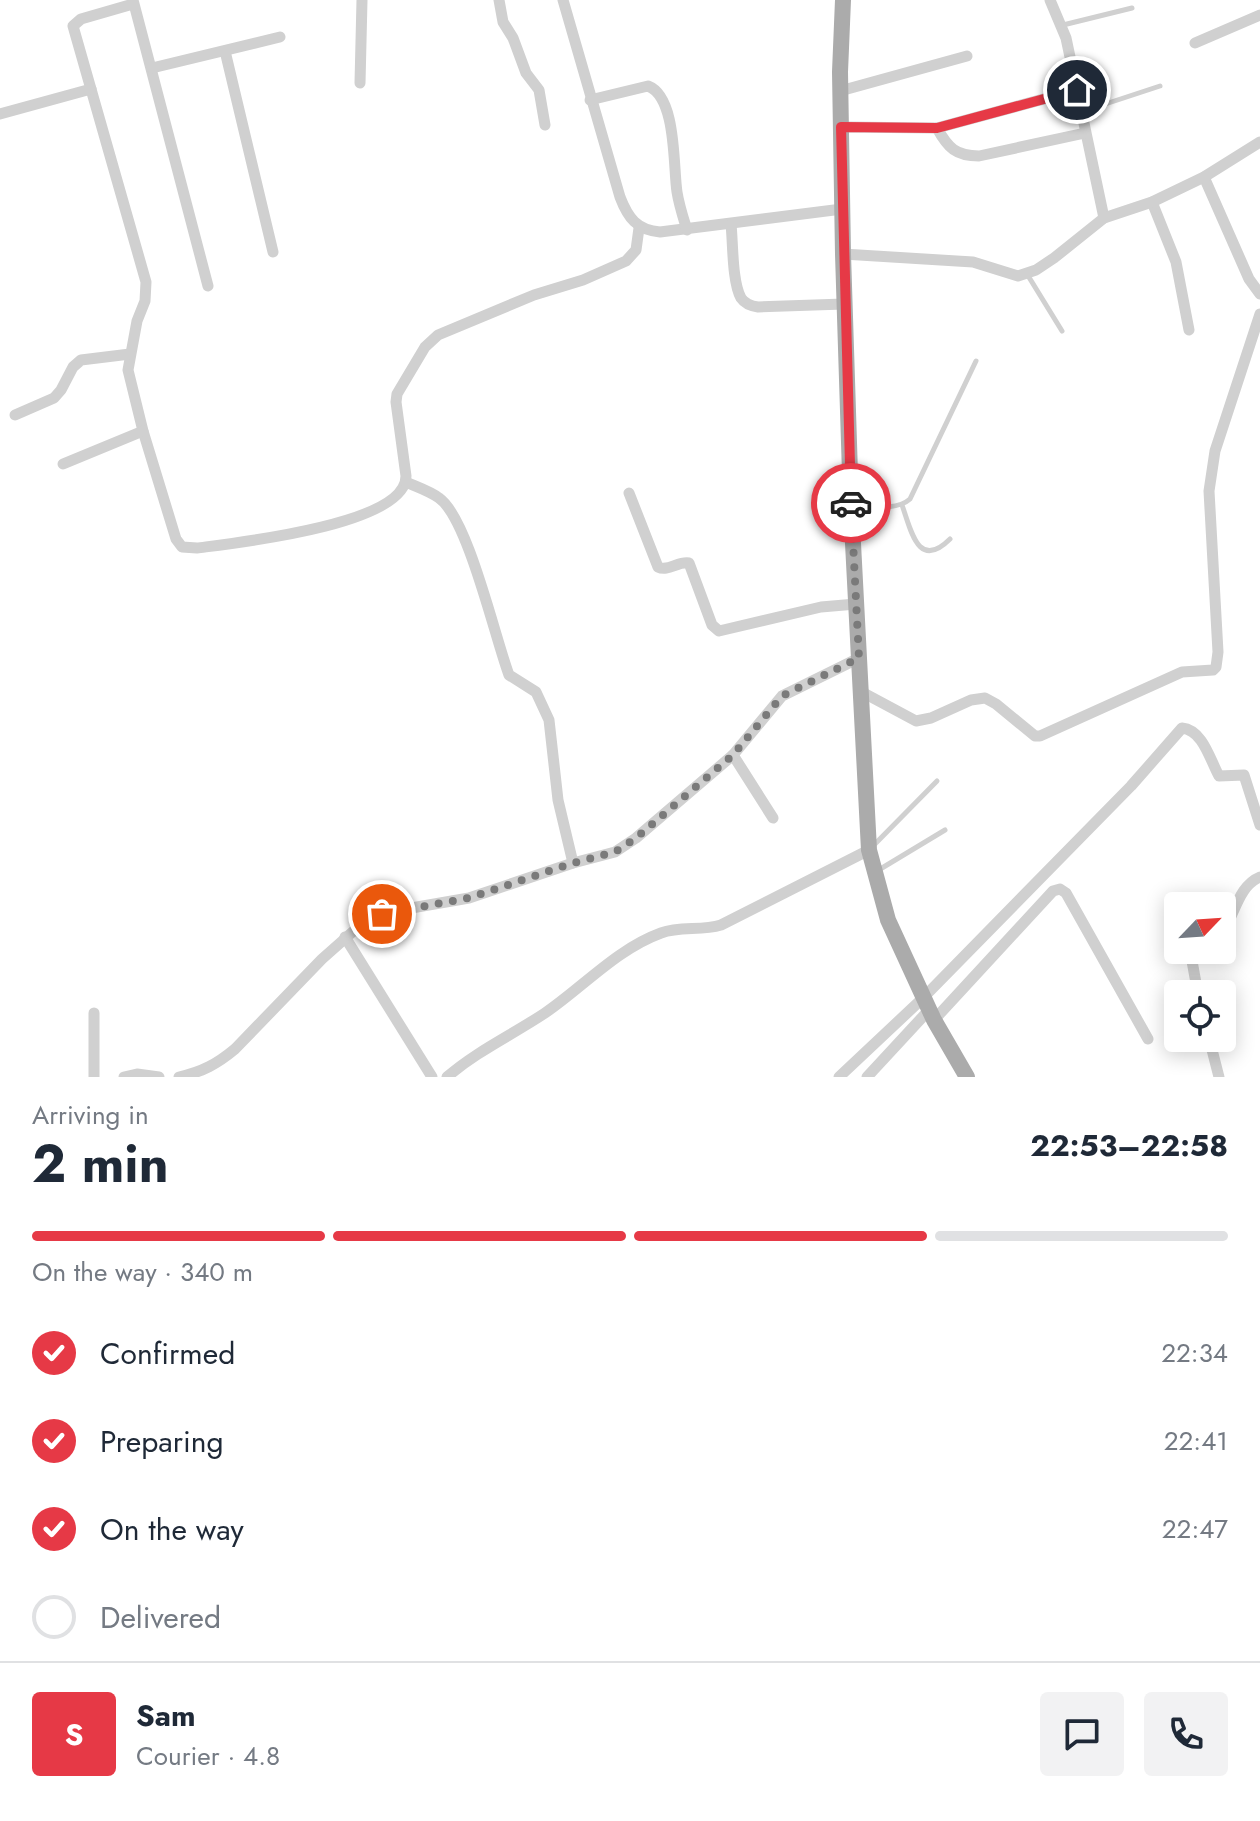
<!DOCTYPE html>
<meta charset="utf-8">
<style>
body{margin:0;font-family:Jost,sans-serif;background:#f2f2f3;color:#1f2937;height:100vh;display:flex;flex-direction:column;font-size:30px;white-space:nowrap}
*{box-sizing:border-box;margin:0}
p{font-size:26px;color:#747a83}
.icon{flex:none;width:44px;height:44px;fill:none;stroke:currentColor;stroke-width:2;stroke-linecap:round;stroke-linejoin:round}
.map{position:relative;height:1077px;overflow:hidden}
.details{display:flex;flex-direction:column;background:#fff;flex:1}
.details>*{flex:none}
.needle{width:52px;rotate:65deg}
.buttons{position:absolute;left:1164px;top:892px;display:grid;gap:16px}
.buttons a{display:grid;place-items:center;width:72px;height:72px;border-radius:8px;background:#fff;box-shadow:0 4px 20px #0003;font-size:40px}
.pin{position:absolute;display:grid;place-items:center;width:68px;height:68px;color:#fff;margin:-34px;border:4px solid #fff;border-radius:50%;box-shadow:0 2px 8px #0007}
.courier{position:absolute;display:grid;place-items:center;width:80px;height:80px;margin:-40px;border:6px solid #e63946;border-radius:50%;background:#fff;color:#222;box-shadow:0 2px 10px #0007}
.headline em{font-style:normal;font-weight:700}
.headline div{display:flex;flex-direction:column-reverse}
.headline{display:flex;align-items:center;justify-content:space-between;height:136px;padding:0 32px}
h1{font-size:52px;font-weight:700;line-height:60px}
.bar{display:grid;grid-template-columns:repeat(4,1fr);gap:12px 8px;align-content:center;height:96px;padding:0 32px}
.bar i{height:10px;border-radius:6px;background:#e0e1e3}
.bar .active{background:#e63946}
.bar p{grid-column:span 4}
.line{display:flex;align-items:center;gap:20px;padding:0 32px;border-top:2px solid #e0e1e3}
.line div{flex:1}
.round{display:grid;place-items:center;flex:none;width:84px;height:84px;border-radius:8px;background:#f2f2f3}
ol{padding:0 32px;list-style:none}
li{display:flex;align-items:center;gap:24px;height:88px}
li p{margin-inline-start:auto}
li .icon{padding:8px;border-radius:50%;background:#e63946;color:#fff;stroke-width:4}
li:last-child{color:#747a83}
li i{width:44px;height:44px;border:4px solid #e0e1e3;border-radius:50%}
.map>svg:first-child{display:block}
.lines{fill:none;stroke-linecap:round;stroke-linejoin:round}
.service{stroke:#d0d0d0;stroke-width:5}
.minor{stroke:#d0d0d0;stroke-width:11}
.primary{stroke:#ababab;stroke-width:16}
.done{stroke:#7a7a7a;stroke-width:8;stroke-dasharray:0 14.4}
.route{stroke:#e63946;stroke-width:10}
</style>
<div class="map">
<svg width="1260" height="1077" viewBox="0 0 1260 1077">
<rect width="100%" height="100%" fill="#fff"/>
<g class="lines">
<!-- service -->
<g class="service">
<polyline points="1063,25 1132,8"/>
<polyline points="1081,112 1160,86"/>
<polyline points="1027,274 1062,331"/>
<path d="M855,505C872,506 897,511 910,499L976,361"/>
<path d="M902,505C911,530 918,571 950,539"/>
<polyline points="873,846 937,781"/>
<polyline points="877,871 945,830"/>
</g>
<!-- minor -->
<g class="minor">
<polyline points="133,0 208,286"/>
<polyline points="499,0 503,22 513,38 526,73 539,90 545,125"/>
<path d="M563,0L620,197C628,218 637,230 660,232L842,209"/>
<polyline points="1050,0 1066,38 1104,218"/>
<path d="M133,4L81,19L73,26L146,282L145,301L137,321L128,370L143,431L176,539L182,547L197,548C235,543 406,525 406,476L396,402L397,394L425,347L438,335L534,295L583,280L626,261L636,250L639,228"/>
<polyline points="1195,43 1260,15"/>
<polyline points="225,51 273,252"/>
<polyline points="152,68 280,37"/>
<polyline points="360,83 362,0"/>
<polyline points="840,91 967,56"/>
<path d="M590,100L648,86C677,97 673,167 677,192C679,205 683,217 687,230"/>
<polyline points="0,114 91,89"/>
<polyline points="841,127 937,128 1077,90"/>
<path d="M937,128C948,148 956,156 979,156L1085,133"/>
<polyline points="1204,177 1249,279 1260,294"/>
<polyline points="1152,202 1176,262 1189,330"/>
<path d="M731,224C733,242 732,282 741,298C745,304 751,306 758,307L844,304"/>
<polyline points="843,254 973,262 1018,276 1036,270 1054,258 1104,218 1152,202 1204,177 1260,142"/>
<polyline points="15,415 54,398 61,390 73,367 81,360 130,354"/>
<polyline points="63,464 143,431"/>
<path d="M406,482C417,487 430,491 439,498C468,518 495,638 509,675L536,692L549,720L558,800L573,863"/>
<path d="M629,493L658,567C668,572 678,561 689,563L712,625L719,631L821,607L856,604"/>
<polyline points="860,691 916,721 931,718 971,700 985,698 996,704 1035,736 1040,736 1182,672 1213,670 1216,667 1218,652 1209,491 1215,451 1260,314"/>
<polyline points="733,755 773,818"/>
<path d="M1222,933C1235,915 1238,886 1260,877"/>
<polyline points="345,937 432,1077"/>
<polyline points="1196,950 1192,961 1198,994"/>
<polyline points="94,1013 94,1077"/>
<polyline points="934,1020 1053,891 1060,889 1066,893 1148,1039"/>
<polyline points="1209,1038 1219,1077"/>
<polyline points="124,1077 137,1074 159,1077"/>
<path d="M179,1077C202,1072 217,1064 235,1049L322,959L357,928L394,911L469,898L573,863L615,852L636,838L733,755L782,696L859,658"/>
<path d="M447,1077C477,1051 512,1035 545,1013C583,987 617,949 661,933C680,926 701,931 721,925L869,850"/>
<path d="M839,1077L923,998L1131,786L1182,728C1203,730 1210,760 1219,776L1244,775L1260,825"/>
<polyline points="867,1077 929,1010"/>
</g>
<!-- primary -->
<polyline class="primary" points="843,0 840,72 843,254 851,505 869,850 888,920 934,1020 967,1077"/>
</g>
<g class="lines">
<!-- done -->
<polyline class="done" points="382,914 469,898 573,863 615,852 636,838 733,755 782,696 859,658 851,503"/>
<!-- route -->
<polyline class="route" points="851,503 841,127 937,128 1077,90"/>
</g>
</svg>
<div class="buttons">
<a><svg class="needle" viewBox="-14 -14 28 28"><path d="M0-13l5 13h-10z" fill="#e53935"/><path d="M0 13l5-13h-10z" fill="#747a83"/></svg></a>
<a><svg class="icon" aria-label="locate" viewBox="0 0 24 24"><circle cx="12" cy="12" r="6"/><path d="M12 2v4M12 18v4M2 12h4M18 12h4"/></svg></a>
</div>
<div class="pin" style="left:382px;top:914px;background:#ea580c"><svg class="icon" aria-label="bag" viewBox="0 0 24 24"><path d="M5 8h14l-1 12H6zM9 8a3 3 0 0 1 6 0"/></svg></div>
<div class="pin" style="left:1077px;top:90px;background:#1f2937"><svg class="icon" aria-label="home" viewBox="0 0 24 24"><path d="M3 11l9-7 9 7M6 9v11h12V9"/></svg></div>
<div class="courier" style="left:851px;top:503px"><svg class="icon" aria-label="car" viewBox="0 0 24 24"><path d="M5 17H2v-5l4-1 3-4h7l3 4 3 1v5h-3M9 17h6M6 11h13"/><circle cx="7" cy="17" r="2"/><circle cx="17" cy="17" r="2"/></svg></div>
</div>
<section class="details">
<div class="headline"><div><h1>2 min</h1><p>Arriving in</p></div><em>22:53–22:58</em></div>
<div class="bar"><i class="active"></i><i class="active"></i><i class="active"></i><i></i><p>On the way · 340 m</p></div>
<ol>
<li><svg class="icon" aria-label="check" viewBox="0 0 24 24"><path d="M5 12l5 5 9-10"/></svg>Confirmed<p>22:34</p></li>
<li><svg class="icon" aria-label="check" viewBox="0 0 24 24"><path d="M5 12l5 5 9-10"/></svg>Preparing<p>22:41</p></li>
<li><svg class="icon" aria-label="check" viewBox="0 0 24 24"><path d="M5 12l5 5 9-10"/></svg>On the way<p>22:47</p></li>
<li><i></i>Delivered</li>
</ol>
<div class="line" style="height:144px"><b class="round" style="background:#e63946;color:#fff">S</b><div><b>Sam</b><p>Courier · 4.8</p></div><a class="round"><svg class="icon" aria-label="chat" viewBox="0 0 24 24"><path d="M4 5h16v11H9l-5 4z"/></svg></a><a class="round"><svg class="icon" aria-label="phone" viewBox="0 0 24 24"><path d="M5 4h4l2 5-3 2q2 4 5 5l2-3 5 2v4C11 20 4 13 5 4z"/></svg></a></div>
</section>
